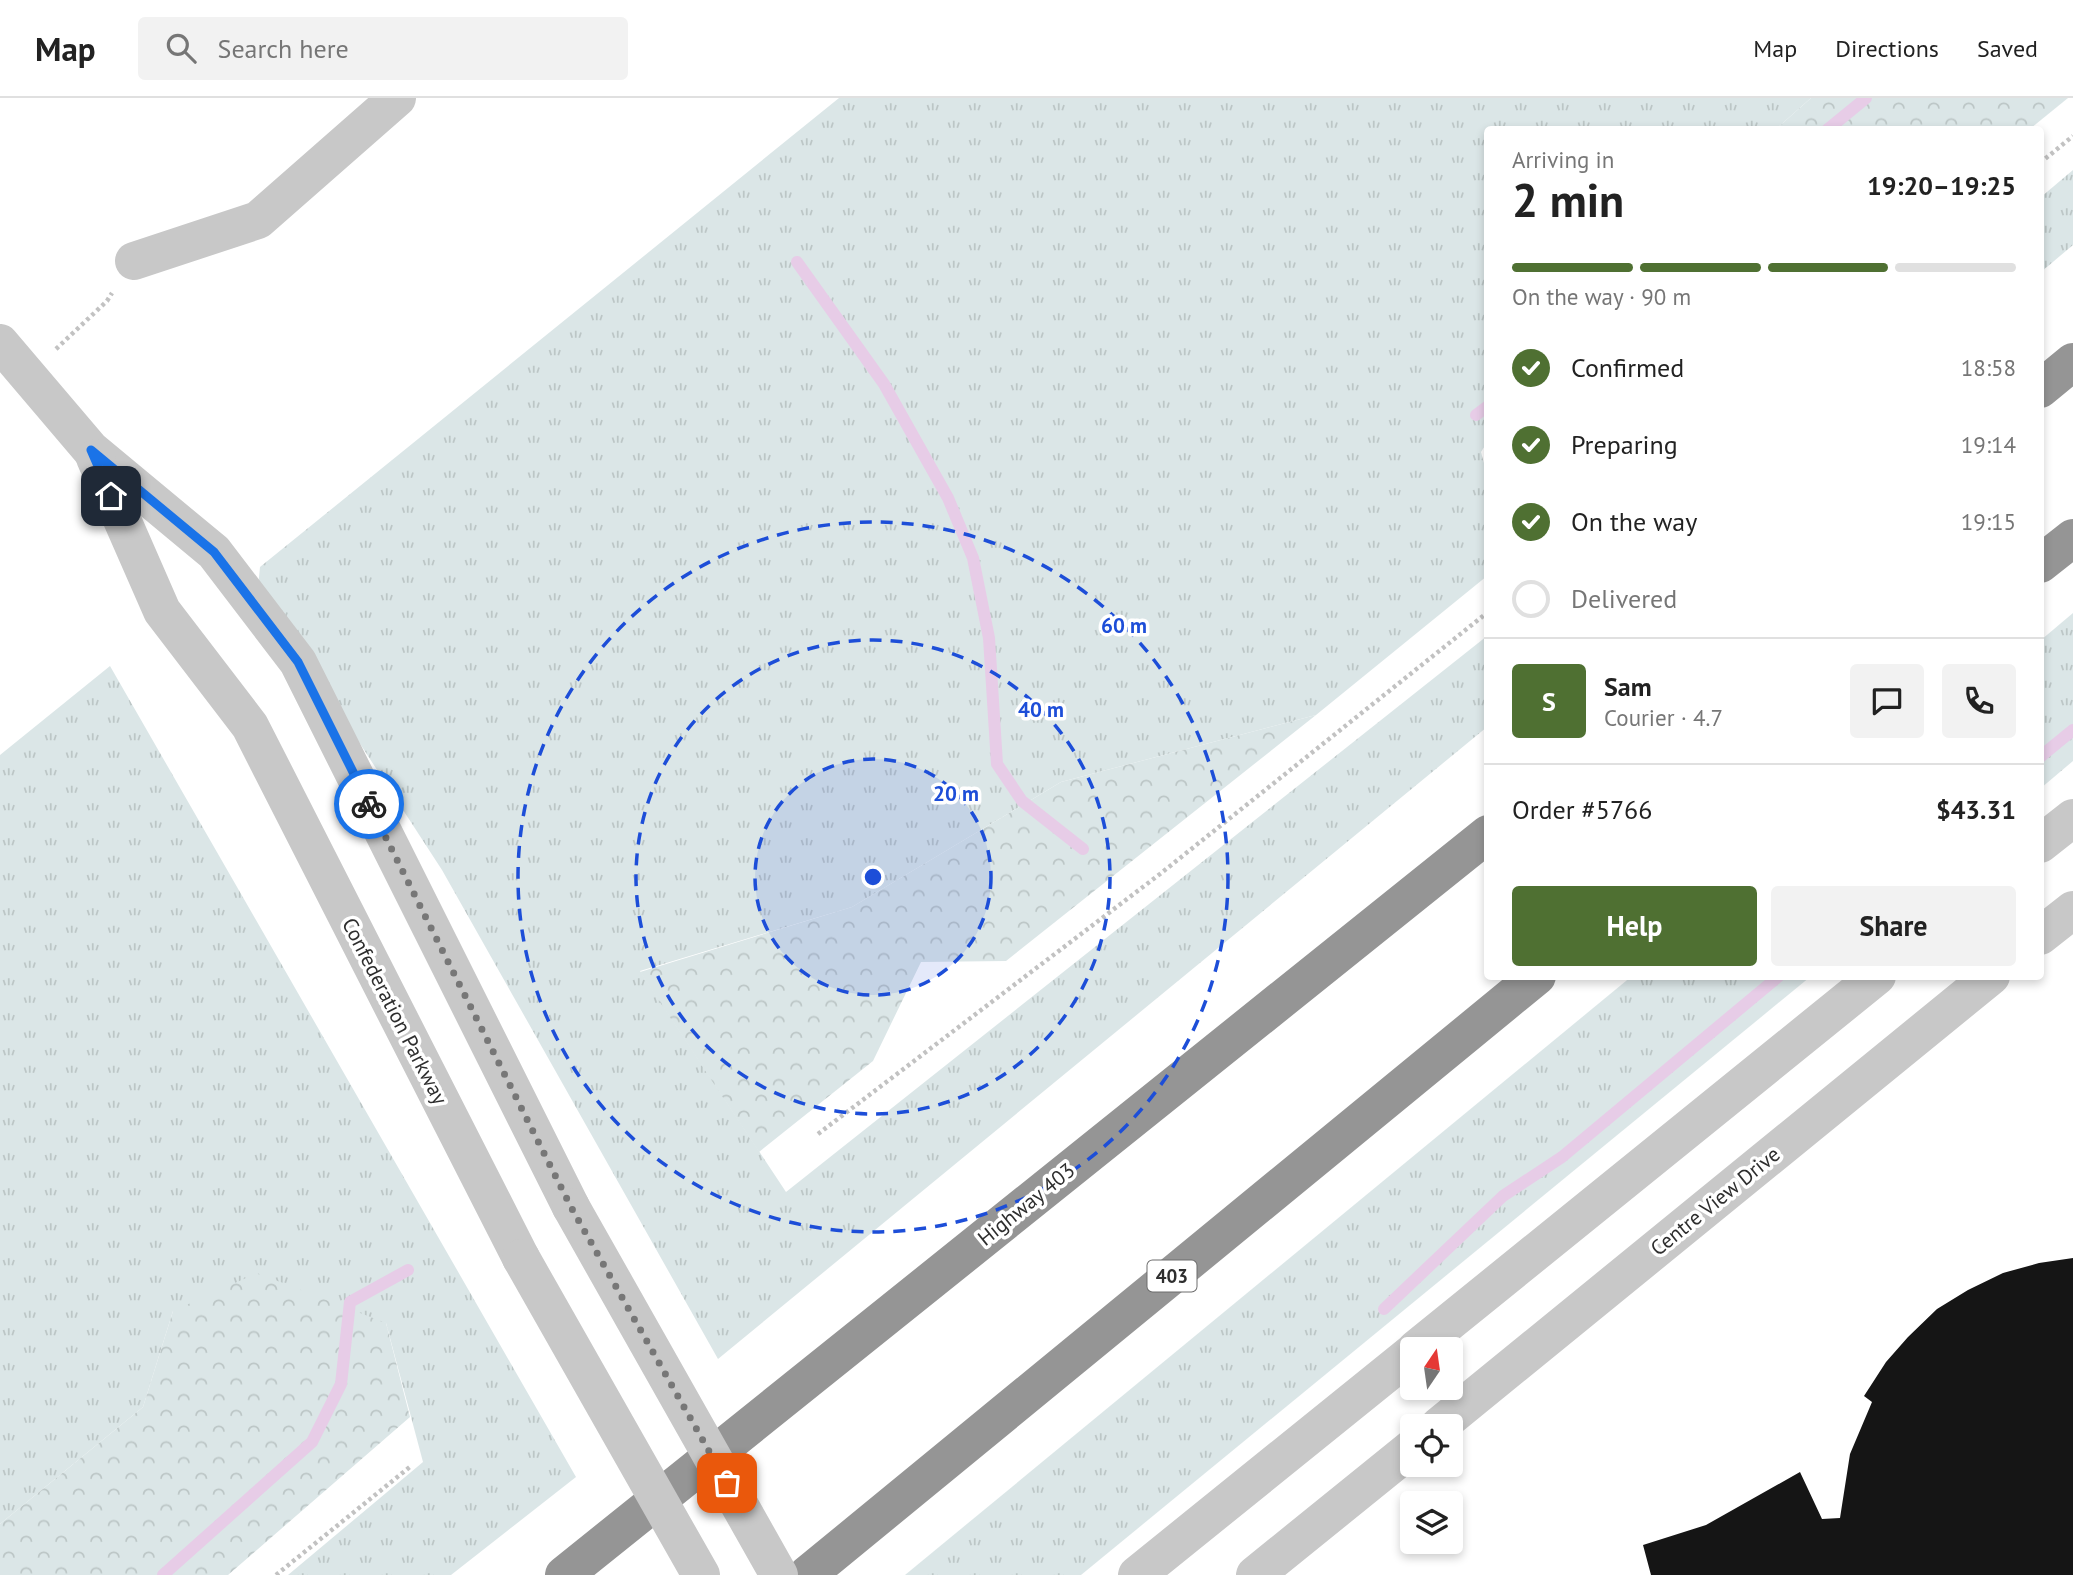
<!DOCTYPE html>
<meta charset="utf-8">
<style>
body{margin:0;font-family:"PT Sans",sans-serif;background:#f2f2f2;color:#222;height:100vh;display:flex;flex-direction:column;font-size:26px;white-space:nowrap}
*{box-sizing:border-box;margin:0}
p{font-size:23px;color:#767676}
.icon{flex:none;width:38px;height:38px;fill:none;stroke:currentColor;stroke-width:2;stroke-linecap:round;stroke-linejoin:round}
.map{position:relative;flex:1;overflow:hidden}
.panel{position:absolute;left:1484px;top:28px;width:560px;height:854px;display:flex;flex-direction:column;background:#fff;border-radius:7px;box-shadow:0 4px 10px #0003}
.panel>*{flex:none}
.needle{width:46px;rotate:13deg}
.tools{position:absolute;left:1400px;top:1239px;display:grid;gap:14px}
.tools a{display:grid;place-items:center;width:63px;height:63px;border-radius:7px;background:#fff;box-shadow:0 4px 10px #0003;font-size:35px}
.pin{position:absolute;display:grid;place-items:center;width:60px;height:60px;color:#fff;margin:-30px;border-radius:14px;box-shadow:0 4px 10px #0006}
.courier{position:absolute;display:grid;place-items:center;width:70px;height:70px;margin:-35px;border:5px solid #1a73e8;border-radius:50%;background:#fff;color:#222;box-shadow:0 2px 9px #0007}
.head em{font-style:normal;font-weight:700}
.head div{display:flex;flex-direction:column-reverse}
.head{display:flex;align-items:center;justify-content:space-between;height:119px;padding:0 28px}
h1{font-size:46px;font-weight:700;line-height:52px}
.bar{display:grid;grid-template-columns:repeat(4,1fr);gap:10px 7px;align-content:center;height:84px;padding:0 28px}
.bar i{height:9px;border-radius:5px;background:#e0e0e0}
.bar .on{background:#4f7032}
.bar p{grid-column:span 4}
.line{display:flex;align-items:center;gap:18px;padding:0 28px;border-top:2px solid #e0e0e0}
.line div{flex:1}
.round{display:grid;place-items:center;flex:none;width:74px;height:74px;border-radius:7px;background:#f2f2f2}
ol{padding:0 28px;list-style:none}
li{display:flex;align-items:center;gap:21px;height:77px}
li p{margin-inline-start:auto}
li .icon{padding:7px;border-radius:50%;background:#4f7032;color:#fff;stroke-width:4}
li:last-child{color:#767676}
li i{width:38px;height:38px;border:4px solid #e0e0e0;border-radius:50%}
.action{display:flex;gap:14px;margin-top:auto;padding:14px 28px}
.action a{flex:1;height:80px;border-radius:7px;background:#4f7032;color:#fff;font-size:28px;font-weight:700;line-height:80px;text-align:center}
.action a+a{background:#f2f2f2;color:#222}
header{display:flex;align-items:center;gap:42px;box-sizing:border-box;height:98px;padding:0 35px;background:#fff;border-bottom:2px solid #e0e0e0}
header strong{font-size:33px}
nav{display:flex;gap:38px;margin-inline-start:auto;font-size:24px}
.search{width:490px;height:63px;background:#f2f2f2;display:flex;align-items:center;gap:18px;box-sizing:border-box;padding:0 24px;border-radius:7px;color:#767676;font-size:26px}
.map>svg:first-child{display:block}
.grass{fill:url(#grass-tufts)}
.forest{fill:url(#forest-crowns)}
.lines{fill:none;stroke-linecap:round;stroke-linejoin:round}
.stream{stroke:#e7cce7;stroke-width:12}
.building{fill:#151515}
.path{stroke:#c2c2c2;stroke-width:4.5;stroke-dasharray:3.5 3.5;stroke-linecap:butt}
.minor{stroke:#c8c8c8;stroke-width:38}
.tertiary{stroke:#c8c8c8;stroke-width:38}
.motorway{stroke:#959595;stroke-width:38}
.tertiary-bridge{stroke:#c8c8c8;stroke-width:38}
.done{stroke:#777;stroke-width:7;stroke-dasharray:0 12.6}
.route{stroke:#1a73e8;stroke-width:9}
.ring{fill:none;stroke:#1d4ed8;stroke-width:3.5;stroke-dasharray:12 9}
.labels{text-anchor:middle;dominant-baseline:central;stroke-width:7;stroke-linejoin:round;paint-order:stroke}
.shield{fill:#fff;stroke:#6d6d6d;stroke-width:2}
.shield-label{font-size:19px;font-weight:bold;fill:#2e2e2e}
.street-label{font-size:21px;fill:#2e2e2e;stroke:#fff}
.centre{fill:#1d4ed8;stroke:#fff;stroke-width:3.5}
.ring-label{font-size:21px;text-anchor:middle;font-weight:bold;fill:#1d4ed8;stroke:#fff;stroke-width:7;stroke-linejoin:round;paint-order:stroke}
</style>
<header>
<strong>Map</strong>
<div class="search"><svg class="icon" aria-label="search" viewBox="0 0 24 24"><circle cx="10" cy="10" r="6"/><path d="M15 15l6 6"/></svg>Search here</div>
<nav><a>Map</a><a>Directions</a><a>Saved</a></nav>
</header>
<div class="map">
<svg width="2073" height="1477" viewBox="0 0 2073 1477">
<defs>
<pattern id="grass-tufts" width="24" height="20" patternUnits="userSpaceOnUse" patternTransform="scale(1.75)"><rect width="24" height="20" fill="#dbe6e7"/><path d="M3 7l-1-3M5 7V3M7 7l1-3M15 17l-1-3M17 17v-4M19 17l1-3" fill="none" stroke="#bcc6c6"/></pattern>
<pattern id="forest-crowns" width="20" height="18" patternUnits="userSpaceOnUse" patternTransform="scale(1.75)"><rect width="20" height="18" fill="#dbe6e7"/><path d="M2 6a3 3 0 1 1 6 0M12 15a3 3 0 1 1 6 0" fill="none" stroke="#bcc6c6"/></pattern>
</defs>
<rect width="100%" height="100%" fill="#fff"/>
<!-- grass -->
<g class="grass">
<polygon points="839,0 1811,0 1776,31 1488,32 1488,343 1481,354 1488,380 1487,478 1316,617 1061,684 852,809 640,873 786,1094 1487,538 1487,629 718,1261 442,772 331,601 257,500 260,469"/>
<polygon points="2073,72 2073,147 2041,174 2041,99"/>
<polygon points="2073,515 2073,663 2041,690 2041,542"/>
<polygon points="110,568 576,1379 451,1477 288,1477 423,1364 386,1225 173,1213 143,1309 0,1426 0,657"/>
<polygon points="1632,878 1810,879 1081,1477 905,1477"/>
</g>
<!-- forest -->
<g class="forest">
<polygon points="1811,0 2068,0 2030,31 1776,31"/>
<polygon points="1316,617 1006,863 921,864 873,963 759,1054 640,874 852,809 1061,684"/>
<polygon points="257,1175 386,1225 410,1319 228,1477 0,1477 0,1426 143,1309 173,1213"/>
</g>
<g class="lines">
<!-- stream -->
<g class="stream">
<polyline points="1827,32 1866,0"/>
<polyline points="797,164 884,286 948,400 973,460 989,540 997,666 1022,703 1083,751"/>
<polyline points="1476,317 1488,308"/>
<polyline points="2040,659 2073,632"/>
<polyline points="1384,1211 1503,1098 1562,1059 1779,878"/>
<polyline points="163,1477 312,1344 341,1286 350,1204 408,1172"/>
</g>
</g>
<!-- building -->
<polygon class="building" points="2073,1160 2073,1477 1651,1477 1643,1447 1706,1427 1800,1374 1822,1421 1840,1420 1850,1356 1872,1304 1864,1298 1886,1264 1908,1239 1937,1211 1968,1192 2003,1175 2039,1165"/>
<g class="lines">
<!-- path -->
<g class="path">
<polyline points="2040,65 2073,38"/>
<polyline points="56,251 107,203 112,195"/>
<polyline points="818,1036 1160,776 1488,514"/>
<polyline points="276,1477 411,1368"/>
</g>
<!-- minor -->
<polyline class="minor" points="134,163 258,122 397,0"/>
<!-- tertiary -->
<g class="tertiary">
<polyline points="0,245 91,352 214,454 298,564 571,1109"/>
<polyline points="95,360 162,513 250,628 521,1160"/>
<polyline points="2040,746 2073,720"/>
<polyline points="2040,838 2073,812"/>
<polyline points="1416,1251 1877,878"/>
<polyline points="1439,1328 1991,878"/>
<polyline points="1137,1477 1412,1255"/>
<polyline points="1255,1477 1412,1350"/>
</g>
<!-- motorway -->
<g class="motorway">
<polyline points="2040,291 2073,264"/>
<polyline points="2040,466 2073,440"/>
<polyline points="564,1477 1488,736"/>
<polyline points="807,1477 1537,878"/>
</g>
<!-- tertiary-bridge -->
<g class="tertiary-bridge">
<polyline points="571,1109 779,1477"/>
<polyline points="521,1160 701,1477"/>
</g>
</g>
<g class="lines">
<!-- done -->
<polyline class="done" points="369,706 571,1109 727,1385"/>
<!-- route -->
<polyline class="route" points="111,398 91,352 214,454 298,564 369,706"/>
</g>
<!-- distance rings -->
<circle cx="873" cy="779" r="118" fill="#1d4ed8" fill-opacity=".12"/>
<g class="ring">
<circle cx="873" cy="779" r="118"/>
<circle cx="873" cy="779" r="237"/>
<circle cx="873" cy="779" r="355"/>
</g>
<g class="labels">
<!-- shield labels -->
<rect class="shield" x="1147.5" y="1162.5" width="49" height="31" rx="5"/>
<g class="shield-label">
<text x="1172" y="1178">403</text>
</g>
<!-- street labels -->
<g class="street-label">
<text transform="translate(395 913) rotate(63)">Confederation Parkway</text>
<text transform="translate(1715 1103) rotate(-39)">Centre View Drive</text>
<text transform="translate(1026 1106) rotate(-39)">Highway 403</text>
</g>
</g>
<circle cx="873" cy="779" r="10" class="centre"/>
<g class="ring-label">
<text x="1124" y="535">60 m</text>
<text x="1041" y="619">40 m</text>
<text x="956" y="703">20 m</text>
</g>
</svg>
<div class="tools">
<a><svg class="needle" viewBox="-14 -14 28 28"><path d="M0-13l5 13h-10z" fill="#e53935"/><path d="M0 13l5-13h-10z" fill="#767676"/></svg></a>
<a><svg class="icon" aria-label="locate" viewBox="0 0 24 24"><circle cx="12" cy="12" r="6"/><path d="M12 2v4M12 18v4M2 12h4M18 12h4"/></svg></a>
<a><svg class="icon" aria-label="layers" viewBox="0 0 24 24"><path d="M12 4l9 5-9 5-9-5zM3 14l9 5 9-5"/></svg></a>
</div>
<div class="pin" style="left:727px;top:1385px;background:#ea580c"><svg class="icon" aria-label="bag" viewBox="0 0 24 24"><path d="M5 8h14l-1 12H6zM9 8a3 3 0 0 1 6 0"/></svg></div>
<div class="pin" style="left:111px;top:398px;background:#1f2937"><svg class="icon" aria-label="home" viewBox="0 0 24 24"><path d="M3 11l9-7 9 7M6 9v11h12V9"/></svg></div>
<div class="courier" style="left:369px;top:706px"><svg class="icon" aria-label="bike" viewBox="0 0 24 24"><circle cx="6" cy="16" r="4"/><circle cx="18" cy="16" r="4"/><path d="M6 16l4-8h5l3 8M10 8l3 8H6M13 5h3"/></svg></div>
<section class="panel">
<div class="head"><div><h1>2 min</h1><p>Arriving in</p></div><em>19:20–19:25</em></div>
<div class="bar"><i class="on"></i><i class="on"></i><i class="on"></i><i></i><p>On the way · 90 m</p></div>
<ol>
<li><svg class="icon" aria-label="check" viewBox="0 0 24 24"><path d="M5 12l5 5 9-10"/></svg>Confirmed<p>18:58</p></li>
<li><svg class="icon" aria-label="check" viewBox="0 0 24 24"><path d="M5 12l5 5 9-10"/></svg>Preparing<p>19:14</p></li>
<li><svg class="icon" aria-label="check" viewBox="0 0 24 24"><path d="M5 12l5 5 9-10"/></svg>On the way<p>19:15</p></li>
<li><i></i>Delivered</li>
</ol>
<div class="line" style="height:126px"><b class="round" style="background:#4f7032;color:#fff">S</b><div><b>Sam</b><p>Courier · 4.7</p></div><a class="round"><svg class="icon" aria-label="chat" viewBox="0 0 24 24"><path d="M4 5h16v11H9l-5 4z"/></svg></a><a class="round"><svg class="icon" aria-label="phone" viewBox="0 0 24 24"><path d="M5 4h4l2 5-3 2q2 4 5 5l2-3 5 2v4C11 20 4 13 5 4z"/></svg></a></div>
<div class="line" style="height:91px"><div>Order #5766</div><b>$43.31</b></div>
<div class="action"><a>Help</a><a>Share</a></div>
</section>
</div>
